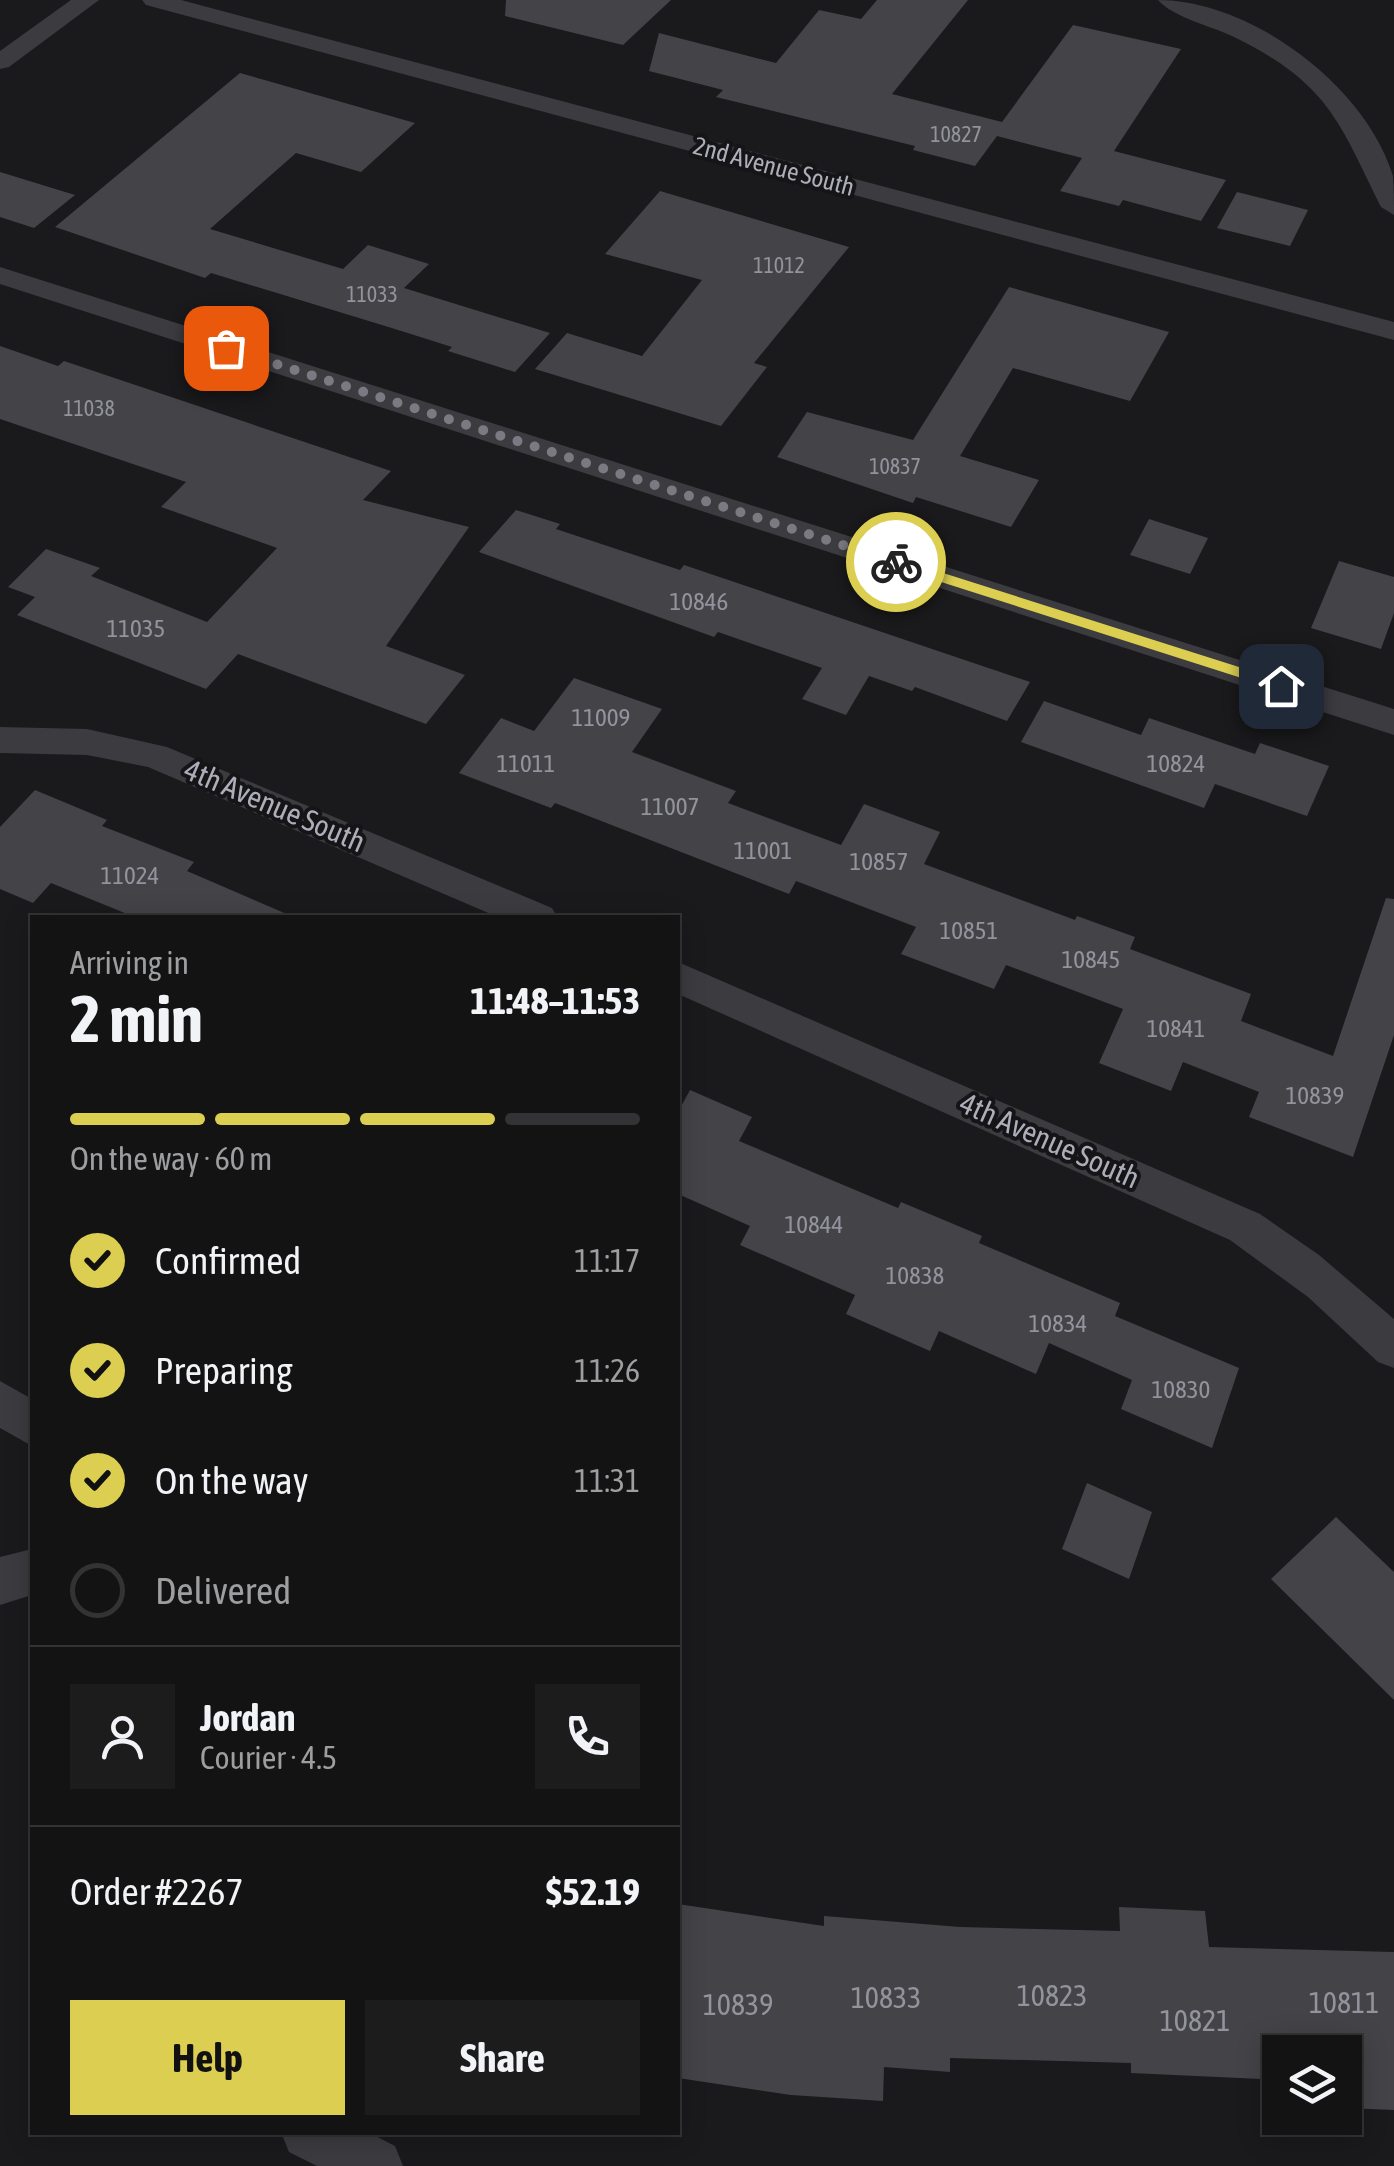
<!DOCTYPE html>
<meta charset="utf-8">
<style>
body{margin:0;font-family:"Asap Condensed",sans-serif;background:#1d1c1d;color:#f1f3f6;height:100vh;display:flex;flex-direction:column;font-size:38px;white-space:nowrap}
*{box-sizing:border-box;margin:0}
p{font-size:32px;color:#9d9ea0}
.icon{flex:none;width:55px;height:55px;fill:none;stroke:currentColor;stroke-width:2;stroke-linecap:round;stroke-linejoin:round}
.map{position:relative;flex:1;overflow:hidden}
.sheet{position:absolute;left:30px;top:915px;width:650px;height:1220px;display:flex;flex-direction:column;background:#141314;border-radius:0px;box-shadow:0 5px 25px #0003,0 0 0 2px #333234}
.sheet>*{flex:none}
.tools{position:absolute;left:1262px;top:2035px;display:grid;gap:20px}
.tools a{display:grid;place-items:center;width:100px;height:100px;border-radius:0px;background:#141314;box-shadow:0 5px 25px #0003,0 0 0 2px #333234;font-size:50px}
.pin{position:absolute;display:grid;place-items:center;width:85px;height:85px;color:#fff;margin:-42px;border-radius:20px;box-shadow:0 5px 15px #0006}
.courier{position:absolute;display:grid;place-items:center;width:100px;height:100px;margin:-50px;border:8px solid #dbce51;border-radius:50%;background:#fff;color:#222;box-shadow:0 2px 12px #0007}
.headline em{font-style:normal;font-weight:700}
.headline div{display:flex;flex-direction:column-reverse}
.headline{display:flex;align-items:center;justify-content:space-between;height:170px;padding:0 40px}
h1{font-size:65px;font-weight:700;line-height:75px}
.bar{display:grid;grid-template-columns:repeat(4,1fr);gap:15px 10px;align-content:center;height:120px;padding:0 40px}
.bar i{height:12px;border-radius:8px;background:#333234}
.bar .active{background:#dbce51}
.bar p{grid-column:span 4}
.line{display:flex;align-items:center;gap:25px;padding:0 40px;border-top:2px solid #333234}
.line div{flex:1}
.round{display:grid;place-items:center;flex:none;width:105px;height:105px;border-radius:0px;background:#1d1c1d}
ol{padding:0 40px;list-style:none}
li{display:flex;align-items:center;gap:30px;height:110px}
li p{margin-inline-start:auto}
li .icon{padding:10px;border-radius:50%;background:#dbce51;color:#111;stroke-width:4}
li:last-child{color:#9d9ea0}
li i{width:55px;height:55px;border:5px solid #333234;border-radius:50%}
.cta{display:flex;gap:20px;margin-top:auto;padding:20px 40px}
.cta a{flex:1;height:115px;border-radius:0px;background:#dbce51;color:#111;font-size:40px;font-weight:700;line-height:115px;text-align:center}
.cta a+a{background:#1d1c1d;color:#f1f3f6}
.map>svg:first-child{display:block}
.building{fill:#444348}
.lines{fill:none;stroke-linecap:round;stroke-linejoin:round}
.minor{fill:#3b3b40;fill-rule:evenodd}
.route{fill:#dbce51}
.done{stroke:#7a7a82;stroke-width:10;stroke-dasharray:0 18}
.labels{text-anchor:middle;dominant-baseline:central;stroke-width:8;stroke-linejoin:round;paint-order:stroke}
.far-number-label{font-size:22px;fill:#93939d}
.far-street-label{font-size:25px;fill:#adaeb9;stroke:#151416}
.number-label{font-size:25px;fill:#93939d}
.street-label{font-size:30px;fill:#adaeb9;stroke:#151416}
.near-number-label{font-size:30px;fill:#93939d}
</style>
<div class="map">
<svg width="1394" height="2166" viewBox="0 0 1394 2166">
<rect width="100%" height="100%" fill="#1a191b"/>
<!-- building -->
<g class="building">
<polygon points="506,0 671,0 623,45 505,16"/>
<polygon points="877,0 968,0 892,94 1002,122 1073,25 1181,49 1114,151 1226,180 1201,221 1123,200 1119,206 1060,191 1082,158 997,136 975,166 913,150 915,146 716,97 723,90 649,71 659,33 776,63 819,10 861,19"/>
<polygon points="240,73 415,123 361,172 296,153 210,229 343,269 368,245 429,264 404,288 550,333 515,372 448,351 452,347 395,329 211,273 205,278 55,227"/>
<polygon points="0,172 75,195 34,228 0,217"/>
<polygon points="660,191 849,247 754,363 767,367 721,426 535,369 567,333 642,356 702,280 605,254"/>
<polygon points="1237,192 1308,210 1290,246 1217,228"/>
<polygon points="1009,287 1169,332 1130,401 1013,368 960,456 1039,480 1011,527 916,497 913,503 777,457 807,412 913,440"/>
<polygon points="0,346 58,366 64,361 391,471 363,500 469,527 386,646 465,675 426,724 238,654 206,689 17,615 35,597 8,587 46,549 100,568 91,576 207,622 277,548 161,507 186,482 0,419"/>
<polygon points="516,510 560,524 556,529 680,570 684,565 1030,682 1007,721 915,687 912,691 869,676 846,715 802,699 822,668 718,632 714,637 479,552"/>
<polygon points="1149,519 1208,538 1190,574 1130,555"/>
<polygon points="1339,561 1394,577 1394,613 1381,649 1311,628"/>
<polygon points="574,678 662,709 632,752 736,791 728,803 841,845 864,804 940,832 924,864 1075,920 1077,916 1135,937 1130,949 1251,994 1241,1021 1333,1056 1386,898 1394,899 1394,1035 1353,1157 1249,1117 1259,1092 1183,1062 1171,1091 1099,1063 1123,1009 1006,965 994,989 901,954 916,927 796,881 789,894 555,803 551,808 459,773 501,718 534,731"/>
<polygon points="1044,701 1141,735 1149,718 1255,754 1260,743 1329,766 1307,816 1215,784 1204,808 1021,742"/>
<polygon points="35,790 107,820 102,826 194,862 187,871 296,918 137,918 51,883 33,903 0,889 0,827"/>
<polygon points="690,1090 752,1117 739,1141 898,1208 901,1202 982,1236 979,1243 1120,1303 1115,1316 1239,1368 1212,1448 1121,1409 1132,1380 1049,1343 1036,1374 939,1331 930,1351 846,1314 855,1295 740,1245 750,1226 678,1194 678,1112"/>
<polygon points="1087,1483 1152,1512 1129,1579 1062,1549"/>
<polygon points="1336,1517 1394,1572 1394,1700 1271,1579"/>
<polygon points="678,1904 824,1926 824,1916 960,1927 1120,1931 1119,1907 1205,1911 1209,1947 1394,1952 1394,2110 1345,2108 1345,2052 1280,2052 1280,2080 1131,2073 1131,2063 950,2058 950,2072 884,2067 883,2101 791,2095 678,2078"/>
</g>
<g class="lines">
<!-- minor -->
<g class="minor">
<polygon points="71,0 99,0 9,67 0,69 0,51"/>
<polygon points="142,0 181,0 1394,322 1394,340 146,5"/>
<path d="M1158,0C1251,0 1366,86 1393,176C1394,188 1394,203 1394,215L1381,207C1338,119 1327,83 1234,37C1212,26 1174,18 1158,0Z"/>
<polygon points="0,267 1394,709 1394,735 0,284"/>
<polygon points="0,727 87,729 167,747 552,908 558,918 500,918 148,767 87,755 0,753"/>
<polygon points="678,962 1260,1214 1319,1255 1394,1319 1394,1368 1378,1362 1308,1297 1230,1240 678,994"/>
<polygon points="0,1381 32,1399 32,1446 0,1428"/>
<polygon points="32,1549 32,1595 0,1605 0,1557"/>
<polygon points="281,2132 368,2132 395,2146 403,2166 317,2166 289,2152"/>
</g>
</g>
<!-- route -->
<polygon class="route" points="896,558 1286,682 1288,686 1276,689 891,566 890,562"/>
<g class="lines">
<!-- done -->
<polyline class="done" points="226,348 896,562"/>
</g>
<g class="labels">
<!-- far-number labels -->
<g class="far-number-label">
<text x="956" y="134">10827</text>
<text x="779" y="265">11012</text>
<text x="372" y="294">11033</text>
<text x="89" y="408">11038</text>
<text x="895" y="466">10837</text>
</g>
<!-- far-street labels -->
<g class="far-street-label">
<text transform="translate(774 166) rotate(15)">2nd Avenue South</text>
</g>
<!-- number labels -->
<g class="number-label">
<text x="699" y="601">10846</text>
<text x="136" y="628">11035</text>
<text x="601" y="717">11009</text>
<text x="526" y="763">11011</text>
<text x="1176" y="763">10824</text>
<text x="670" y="806">11007</text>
<text x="763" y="850">11001</text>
<text x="879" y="861">10857</text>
<text x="130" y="875">11024</text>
<text x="969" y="930">10851</text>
<text x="1091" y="959">10845</text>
<text x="1176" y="1028">10841</text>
<text x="1315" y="1095">10839</text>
<text x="814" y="1224">10844</text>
<text x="915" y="1275">10838</text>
<text x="1058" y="1323">10834</text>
<text x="1181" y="1389">10830</text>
</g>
<!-- street labels -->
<g class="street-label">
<text transform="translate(275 805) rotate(23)">4th Avenue South</text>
<text transform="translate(1050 1140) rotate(24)">4th Avenue South</text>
</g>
<!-- near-number labels -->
<g class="near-number-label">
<text x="1052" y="1995">10823</text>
<text x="886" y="1997">10833</text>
<text x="1344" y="2002">10811</text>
<text x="738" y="2004">10839</text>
<text x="1195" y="2020">10821</text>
</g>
</g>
</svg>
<div class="tools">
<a><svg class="icon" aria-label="layers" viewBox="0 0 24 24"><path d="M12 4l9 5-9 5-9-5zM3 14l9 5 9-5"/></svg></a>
</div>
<div class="pin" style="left:226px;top:348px;background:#ea580c"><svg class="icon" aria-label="bag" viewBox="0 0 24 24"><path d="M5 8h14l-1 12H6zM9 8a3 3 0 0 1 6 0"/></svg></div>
<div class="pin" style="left:1281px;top:686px;background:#1f2937"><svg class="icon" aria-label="home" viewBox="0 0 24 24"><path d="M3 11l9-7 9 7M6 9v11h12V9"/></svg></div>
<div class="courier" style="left:896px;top:562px"><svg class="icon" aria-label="bike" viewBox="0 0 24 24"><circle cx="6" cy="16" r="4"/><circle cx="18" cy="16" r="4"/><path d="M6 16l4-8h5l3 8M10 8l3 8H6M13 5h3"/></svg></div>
<section class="sheet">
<div class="headline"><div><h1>2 min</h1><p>Arriving in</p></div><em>11:48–11:53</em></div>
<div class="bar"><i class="active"></i><i class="active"></i><i class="active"></i><i></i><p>On the way · 60 m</p></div>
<ol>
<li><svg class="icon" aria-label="check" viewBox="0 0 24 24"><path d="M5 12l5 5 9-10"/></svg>Confirmed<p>11:17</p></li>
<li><svg class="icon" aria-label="check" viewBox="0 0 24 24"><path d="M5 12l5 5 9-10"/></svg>Preparing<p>11:26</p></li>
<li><svg class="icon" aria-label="check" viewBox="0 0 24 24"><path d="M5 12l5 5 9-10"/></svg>On the way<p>11:31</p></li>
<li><i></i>Delivered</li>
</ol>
<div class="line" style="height:180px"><a class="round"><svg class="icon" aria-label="person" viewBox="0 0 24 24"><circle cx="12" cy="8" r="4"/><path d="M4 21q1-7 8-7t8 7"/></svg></a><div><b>Jordan</b><p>Courier · 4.5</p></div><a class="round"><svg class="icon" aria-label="phone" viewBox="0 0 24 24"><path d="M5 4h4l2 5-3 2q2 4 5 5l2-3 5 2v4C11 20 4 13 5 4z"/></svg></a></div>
<div class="line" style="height:130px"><div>Order #2267</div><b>$52.19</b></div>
<div class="cta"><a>Help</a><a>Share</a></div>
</section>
</div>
